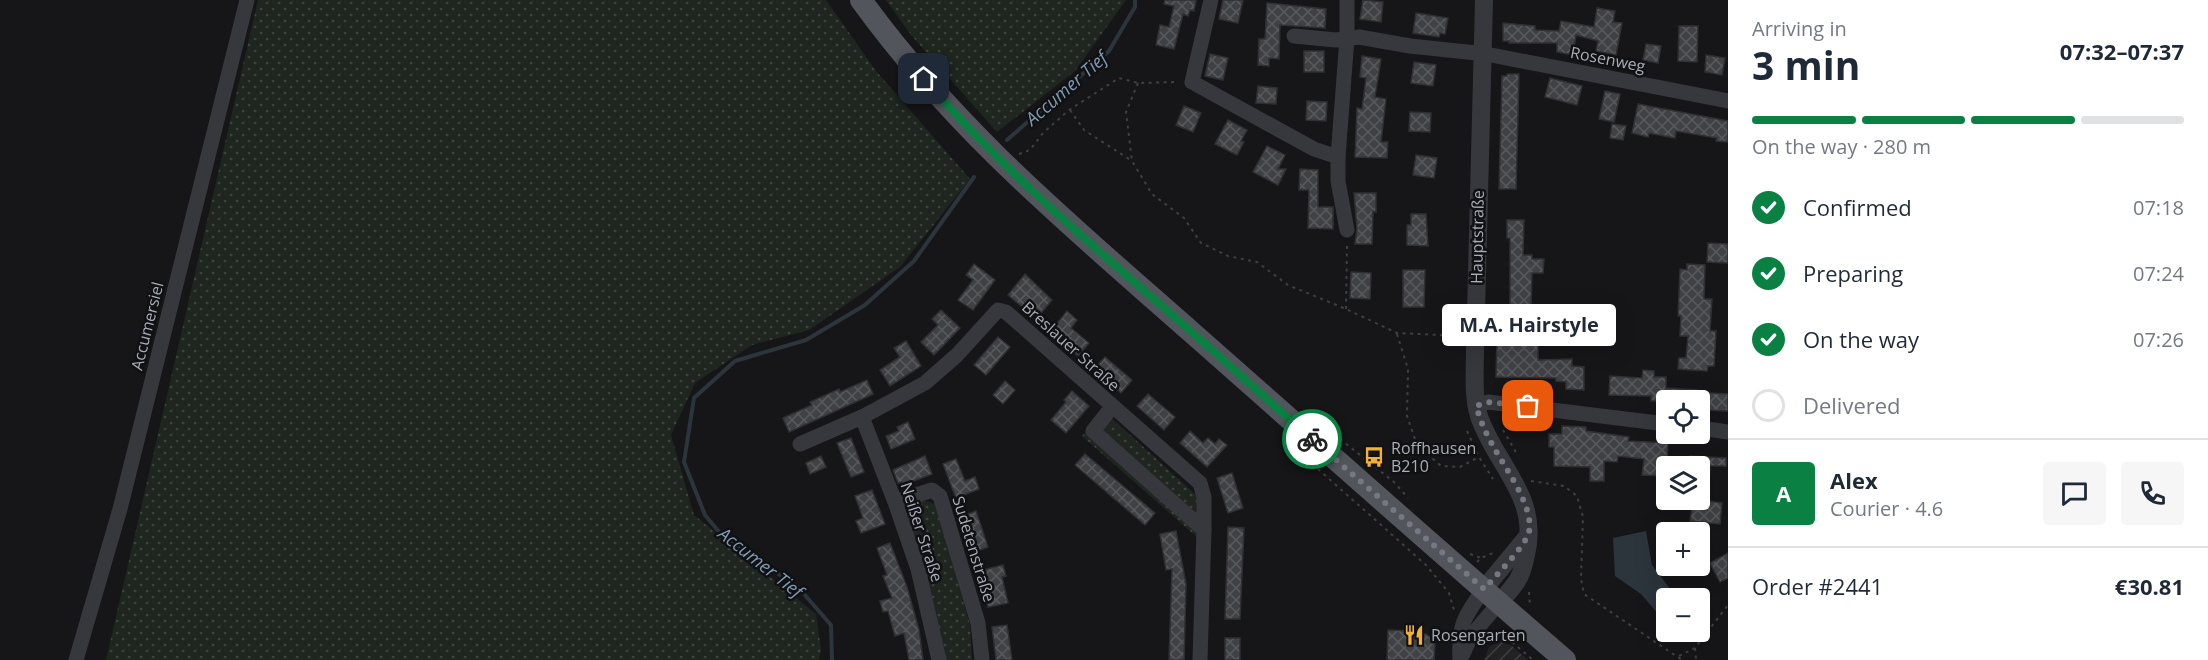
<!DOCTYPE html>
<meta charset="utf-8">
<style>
body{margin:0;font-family:"Open Sans",sans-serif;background:#f6f6f7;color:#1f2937;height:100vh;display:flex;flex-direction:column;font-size:22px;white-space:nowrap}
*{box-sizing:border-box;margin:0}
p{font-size:20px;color:#747a83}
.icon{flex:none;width:33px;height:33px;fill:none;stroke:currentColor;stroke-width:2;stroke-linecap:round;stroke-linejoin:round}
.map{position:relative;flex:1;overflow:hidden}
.side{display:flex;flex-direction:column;background:#fff;width:480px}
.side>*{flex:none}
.buttons{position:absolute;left:1656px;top:390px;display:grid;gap:12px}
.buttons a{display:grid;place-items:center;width:54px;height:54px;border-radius:6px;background:#fff;box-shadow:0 6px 24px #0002;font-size:30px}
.pin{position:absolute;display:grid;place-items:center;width:51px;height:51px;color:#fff;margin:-26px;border-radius:12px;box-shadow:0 3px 9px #0006}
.courier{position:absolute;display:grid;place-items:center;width:60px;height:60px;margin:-30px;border:4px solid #0b8043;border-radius:50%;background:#fff;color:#222;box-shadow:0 2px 8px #0007}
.bubble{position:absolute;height:42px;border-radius:6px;background:#fff;box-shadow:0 6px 24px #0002;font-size:20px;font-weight:700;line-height:42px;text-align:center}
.head em{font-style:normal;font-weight:700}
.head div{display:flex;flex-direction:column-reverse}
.head{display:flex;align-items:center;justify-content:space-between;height:102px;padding:0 24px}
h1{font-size:39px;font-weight:700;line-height:45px}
.bar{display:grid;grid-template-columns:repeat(4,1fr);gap:9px 6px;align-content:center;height:72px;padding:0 24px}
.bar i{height:8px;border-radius:4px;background:#e0e1e3}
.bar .selected{background:#0b8043}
.bar p{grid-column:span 4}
.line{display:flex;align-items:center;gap:15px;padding:0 24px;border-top:2px solid #e0e1e3}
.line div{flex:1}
.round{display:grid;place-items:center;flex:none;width:63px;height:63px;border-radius:6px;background:#f6f6f7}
ol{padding:0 24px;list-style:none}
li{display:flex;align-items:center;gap:18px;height:66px}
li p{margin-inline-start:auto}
li .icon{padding:6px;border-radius:50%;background:#0b8043;color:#fff;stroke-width:4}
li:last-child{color:#747a83}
li i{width:33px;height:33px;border:3px solid #e0e1e3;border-radius:50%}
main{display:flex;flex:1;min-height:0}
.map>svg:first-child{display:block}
.industrial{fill:url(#industrial-furrows)}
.grass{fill:url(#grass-dots)}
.water{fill:#2c353c}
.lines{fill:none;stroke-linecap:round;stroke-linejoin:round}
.stream{stroke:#2c353c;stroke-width:4}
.building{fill:url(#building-cross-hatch);stroke:#303034;stroke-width:1.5}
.path{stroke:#3d3f44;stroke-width:2;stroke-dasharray:3 4.5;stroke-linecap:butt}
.minor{stroke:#37383d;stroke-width:15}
.tertiary{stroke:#37383d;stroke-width:18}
.primary{stroke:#53555c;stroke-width:22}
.done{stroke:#757880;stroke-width:6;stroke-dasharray:0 10.8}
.route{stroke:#0b8043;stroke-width:8}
.labels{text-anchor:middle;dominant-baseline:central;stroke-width:5;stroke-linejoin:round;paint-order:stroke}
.street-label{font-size:16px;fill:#a8adb8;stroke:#111113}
.poi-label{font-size:16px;fill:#a8adb8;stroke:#111113;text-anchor:start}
.water-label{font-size:18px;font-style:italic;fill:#7f9bb3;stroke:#111113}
</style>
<main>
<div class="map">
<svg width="1728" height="660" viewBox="0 0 1728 660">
<defs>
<pattern id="industrial-furrows" width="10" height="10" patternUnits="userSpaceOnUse" patternTransform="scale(1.5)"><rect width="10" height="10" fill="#222225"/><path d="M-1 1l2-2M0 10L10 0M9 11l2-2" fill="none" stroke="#3f3f43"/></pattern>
<pattern id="grass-dots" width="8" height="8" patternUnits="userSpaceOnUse" patternTransform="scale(1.5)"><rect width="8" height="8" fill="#1e261f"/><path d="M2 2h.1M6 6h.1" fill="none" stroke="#3c433d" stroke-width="1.8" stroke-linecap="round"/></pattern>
<pattern id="building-cross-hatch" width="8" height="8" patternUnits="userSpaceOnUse" patternTransform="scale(1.5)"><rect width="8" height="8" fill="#404145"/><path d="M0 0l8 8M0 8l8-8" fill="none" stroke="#595a5e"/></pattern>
</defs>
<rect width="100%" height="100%" fill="#161618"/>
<!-- industrial -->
<polygon class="industrial" points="1500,641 1512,646 1528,660 1484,660 1489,647"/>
<!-- grass -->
<g class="grass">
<polygon points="258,0 826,0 876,71 970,179 900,267 809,330 752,345 695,383 671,435 694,515 816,614 821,649 819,660 106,660"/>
<polygon points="886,0 1126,0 1075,71 997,132 911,35"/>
<polygon points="1104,411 1208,506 1206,545 1082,436"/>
<polygon points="923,500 936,504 970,625 972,660 946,660 925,567 908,520 912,505"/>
</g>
<!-- water -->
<polygon class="water" points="1646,531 1652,565 1677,598 1666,598 1666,623 1641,594 1615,576 1613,538"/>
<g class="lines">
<!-- stream -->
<g class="stream">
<polyline points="1007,140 1109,51 1135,7 1135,0"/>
<polyline points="832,660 831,625 797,586 725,539 705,515 684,462 694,398 735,361 806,340 865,305 914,261 974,177"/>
</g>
</g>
<!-- building -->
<g class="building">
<polygon points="1165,0 1196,0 1194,11 1190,10 1188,16 1183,14 1174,49 1156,45 1160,25 1169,27 1174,6 1164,4"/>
<polygon points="1223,0 1243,0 1238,23 1219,19"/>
<polygon points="1363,0 1383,2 1381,22 1360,19"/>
<polygon points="1267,3 1326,9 1325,28 1280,25 1279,59 1269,58 1269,66 1258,65 1259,39 1265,39"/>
<polygon points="1597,8 1615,11 1613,22 1622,23 1616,55 1596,51 1598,41 1576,35 1573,55 1557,52 1557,43 1509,43 1509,41 1503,41 1503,23 1535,26 1535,30 1559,31 1561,21 1594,27"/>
<polygon points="1416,13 1448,18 1445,34 1440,33 1439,37 1413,33"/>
<polygon points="1679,26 1698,26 1697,62 1678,61"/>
<polygon points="1646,44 1661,46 1658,63 1643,60"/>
<rect x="1304" y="51" width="20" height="21"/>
<polygon points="1210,54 1228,58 1223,80 1205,76"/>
<polygon points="1706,55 1725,58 1722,75 1705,72"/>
<polygon points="1362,56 1381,59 1375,97 1386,99 1381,142 1388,142 1387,158 1355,157 1357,108 1362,109 1366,78 1360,77"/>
<polygon points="1414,62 1436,65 1433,86 1411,83"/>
<polygon points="1507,74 1519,74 1516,189 1499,189 1502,76 1507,76"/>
<polygon points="1550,78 1582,86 1577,105 1545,97"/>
<polygon points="1258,86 1277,88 1276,104 1256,103"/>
<polygon points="1605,91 1620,94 1614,122 1599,119"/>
<polygon points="1307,101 1327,102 1326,121 1306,120"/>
<polygon points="1638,104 1728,121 1728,142 1716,141 1717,138 1676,131 1675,138 1649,133 1648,137 1632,133"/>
<polygon points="1184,106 1201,113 1193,132 1176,125"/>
<polygon points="1410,112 1431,113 1430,132 1409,131"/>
<polygon points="1228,120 1247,130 1241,141 1244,142 1237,155 1215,144"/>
<polygon points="1612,124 1626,126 1623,140 1610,138"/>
<polygon points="1267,146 1285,155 1278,169 1286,169 1278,185 1253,172"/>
<polygon points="1416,155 1437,158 1434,178 1413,175"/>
<polygon points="1300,169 1318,170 1318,207 1333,207 1333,229 1308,228 1309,190 1299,190"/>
<polygon points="1354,193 1376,193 1376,212 1373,211 1372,244 1355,244 1357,229"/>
<polygon points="1411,214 1426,214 1428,246 1407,245 1407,225 1411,225"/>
<polygon points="1507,220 1524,220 1523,255 1532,255 1532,259 1544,259 1543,273 1532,273 1531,307 1510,307 1510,238 1507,238"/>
<polygon points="1708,243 1728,244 1728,263 1707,262"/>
<polygon points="974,264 995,280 973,310 958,300 973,280 966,275"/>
<polygon points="1687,264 1705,265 1704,299 1712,299 1710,331 1716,331 1714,366 1708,366 1707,371 1678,369 1679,358 1686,358 1688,336 1680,336 1681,316 1678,316 1680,269 1687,270"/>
<polygon points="1403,270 1425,270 1424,307 1403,307"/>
<polygon points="1351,272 1371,273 1370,299 1350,298"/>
<polygon points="1025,274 1052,300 1036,319 1008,295"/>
<polygon points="941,310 960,328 934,355 921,342 938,325 932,319"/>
<polygon points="1067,311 1077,320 1071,328 1089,343 1078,356 1050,332"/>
<polygon points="1497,336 1538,337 1538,360 1572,359 1572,366 1584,367 1584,390 1566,389 1566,382 1556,381 1556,378 1496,377"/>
<polygon points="998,337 1010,347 986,375 974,365"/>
<polygon points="906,341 921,366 890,386 880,370 900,357 894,348"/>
<polygon points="1105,357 1132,380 1121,393 1094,369"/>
<polygon points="1643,370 1654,371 1654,377 1666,377 1666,388 1697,390 1696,400 1651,401 1651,396 1609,395 1610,376 1642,378"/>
<polygon points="867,380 873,394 789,432 783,418 812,405 810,402 839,389 840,392"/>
<polygon points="1005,381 1015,390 1003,404 993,395"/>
<polygon points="1072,391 1089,406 1066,433 1051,420 1066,402 1064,400"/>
<polygon points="1709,393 1728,394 1728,411 1709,410"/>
<polygon points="1148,394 1175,417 1164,430 1137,406"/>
<polygon points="908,422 915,439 891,449 886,436 899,431 897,427"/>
<polygon points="1562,426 1586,427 1586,431 1629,437 1628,441 1668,443 1666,476 1642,475 1644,459 1618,456 1617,462 1604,461 1604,481 1590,481 1590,467 1554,466 1554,447 1549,447 1549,434 1562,434"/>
<polygon points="1190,431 1203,443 1208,438 1215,444 1219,439 1227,445 1207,467 1180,443"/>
<polygon points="851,438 864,472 851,477 837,443"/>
<polygon points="1085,454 1155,513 1145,525 1075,465"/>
<polygon points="821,456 826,467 810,474 806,463"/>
<polygon points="925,456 932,474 903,485 902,482 898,483 893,470"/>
<polygon points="1690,456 1726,458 1726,466 1710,466 1708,501 1722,503 1720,524 1690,521 1693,500 1700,500 1700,466 1690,466"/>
<polygon points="956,459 965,481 975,477 979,489 956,498 943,464"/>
<polygon points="1232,473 1243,508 1228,513 1217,478"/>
<polygon points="872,490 885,524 861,533 856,521 863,518 855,496"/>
<polygon points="976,511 988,547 974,552 963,516"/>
<polygon points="1228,527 1244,528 1240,619 1225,619"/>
<polygon points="1176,531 1186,584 1184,660 1169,660 1172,569 1166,570 1160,534"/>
<polygon points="890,543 907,587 919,630 923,660 909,660 904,633 895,636 888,611 883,612 880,601 892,598 883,576 887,575 877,548"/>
<polygon points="1728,553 1728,578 1720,582 1710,563"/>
<polygon points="1003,565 1006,576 1002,577 1008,603 988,607 979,571"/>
<polygon points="1007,625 1012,660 996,660 992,627"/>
<polygon points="1388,630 1416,631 1419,634 1426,634 1435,641 1434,660 1387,660"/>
<rect x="1225" y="638" width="15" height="22"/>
</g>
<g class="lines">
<!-- path -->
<g class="path">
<polyline points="1138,83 1126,112 1132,161 1152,194 1184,218 1201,243 1228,256 1257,262 1288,285 1346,309 1397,333 1461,336"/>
<polyline points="1070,110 1084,130 1132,161"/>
<polyline points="1019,154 1030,150 1043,133 1069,110 1119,78 1138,83 1178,82"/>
<polyline points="1346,309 1347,243"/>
<polyline points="1397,334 1408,369 1407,416 1417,445 1441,466 1460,467 1479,457"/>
<polyline points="1503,430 1517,454"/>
<polyline points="1467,431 1479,457 1493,479"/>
<polyline points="1340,439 1394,482 1408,498"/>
<polyline points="1318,469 1426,565 1449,593 1454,610"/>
<polyline points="1531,481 1564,486 1577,496 1583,517 1581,579 1584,594 1682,660"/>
<polyline points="1470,554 1481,558"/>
<polyline points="1477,562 1481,558 1493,553"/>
<polyline points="1529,592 1530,607"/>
<polyline points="1493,632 1498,636 1506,637 1533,660"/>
<polyline points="1695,648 1696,660"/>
<polyline points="1679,656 1695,648 1728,605"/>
</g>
<!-- minor -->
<g class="minor">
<polyline points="1211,0 1192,82 1314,149 1338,157 1338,181 1347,230"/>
<polyline points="1294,36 1336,40 1359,37 1410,46 1486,54 1728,101"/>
<polyline points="1338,157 1347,38 1347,0"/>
<polyline points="1476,406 1488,402 1666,424"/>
<polyline points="1112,407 1093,431 1204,530 1200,660"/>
<polyline points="862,417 895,502 918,569 939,660"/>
<polyline points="1700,428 1728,432"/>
<polyline points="800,444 862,417 925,383 957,355 998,310 1006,312 1200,483 1204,497 1204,530"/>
<polyline points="895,502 932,490 940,496 978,623 982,660"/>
<polyline points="1463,654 1471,636 1499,603"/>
<polyline points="76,660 120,509 247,0"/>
<path d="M1460,660C1458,625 1464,617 1484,589"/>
</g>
<!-- tertiary -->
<g class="tertiary">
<path d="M1484,0L1475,351C1475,375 1472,402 1482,424C1502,472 1539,499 1526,555C1524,565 1522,574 1517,581C1512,589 1505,596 1499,603"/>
<polyline points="1484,589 1527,537"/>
</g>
<!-- primary -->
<path class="primary" d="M861,0C955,130 1070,225 1189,330C1314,440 1438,551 1565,660"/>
</g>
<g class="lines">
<!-- done -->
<path class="done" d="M1312,439L1484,589C1494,578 1527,544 1529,532C1534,505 1504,467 1492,444C1485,432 1480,419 1476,406L1488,402L1528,406"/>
<!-- route -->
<path class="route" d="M924,79C1001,168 1090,244 1179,321C1224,360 1267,400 1312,439"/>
</g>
<!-- icons -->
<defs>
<g id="bus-bare" transform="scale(1.62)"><path d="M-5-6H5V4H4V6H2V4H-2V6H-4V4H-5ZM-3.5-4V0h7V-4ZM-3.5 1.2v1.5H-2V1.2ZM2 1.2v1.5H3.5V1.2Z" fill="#f2b134" stroke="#111113" stroke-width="2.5" paint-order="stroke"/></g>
<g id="restaurant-bare" transform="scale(1.62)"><path d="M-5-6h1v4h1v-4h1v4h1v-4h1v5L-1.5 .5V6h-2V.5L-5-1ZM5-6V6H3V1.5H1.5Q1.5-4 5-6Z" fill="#f2b134" stroke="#111113" stroke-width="2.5" paint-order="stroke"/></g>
</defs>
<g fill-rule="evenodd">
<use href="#bus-bare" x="1374" y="457"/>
<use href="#restaurant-bare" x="1414" y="635"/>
</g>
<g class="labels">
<!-- street labels -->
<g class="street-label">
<text transform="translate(1608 59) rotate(11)">Rosenweg</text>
<text transform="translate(1477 237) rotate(-89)">Hauptstraße</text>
<text transform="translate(147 326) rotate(-76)">Accumersiel</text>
<text transform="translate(1071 346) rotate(42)">Breslauer Straße</text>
<text transform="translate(922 532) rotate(72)">Neißer Straße</text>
<text transform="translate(974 549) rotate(73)">Sudetenstraße</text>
</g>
<!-- poi labels -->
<g class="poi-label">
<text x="1391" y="448">Roffhausen<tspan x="1391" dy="18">B210</tspan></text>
<text x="1431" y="635">Rosengarten</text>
</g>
<!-- water labels -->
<g class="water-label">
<text transform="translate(1066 88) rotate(-41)">Accumer Tief</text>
<text transform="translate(761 562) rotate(38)">Accumer Tief</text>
</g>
</g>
</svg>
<div class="buttons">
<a><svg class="icon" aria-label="locate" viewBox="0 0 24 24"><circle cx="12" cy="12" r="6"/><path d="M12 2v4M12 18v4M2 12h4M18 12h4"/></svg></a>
<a><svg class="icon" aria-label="layers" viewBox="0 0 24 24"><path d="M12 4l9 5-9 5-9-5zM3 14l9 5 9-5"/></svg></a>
<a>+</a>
<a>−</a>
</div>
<div class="pin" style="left:1528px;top:406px;background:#ea580c"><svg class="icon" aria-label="bag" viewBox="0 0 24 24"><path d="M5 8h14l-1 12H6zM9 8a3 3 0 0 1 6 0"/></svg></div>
<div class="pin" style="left:924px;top:79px;background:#1f2937"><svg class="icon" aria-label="home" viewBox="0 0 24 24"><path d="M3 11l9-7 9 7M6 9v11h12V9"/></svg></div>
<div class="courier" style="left:1312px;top:439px"><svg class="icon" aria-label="bike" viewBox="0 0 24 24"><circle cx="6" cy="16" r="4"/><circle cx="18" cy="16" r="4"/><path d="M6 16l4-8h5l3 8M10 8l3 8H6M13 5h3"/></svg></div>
<div class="bubble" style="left:1442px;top:304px;width:174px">M.A. Hairstyle</div>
</div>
<section class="side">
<div class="head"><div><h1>3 min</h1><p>Arriving in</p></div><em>07:32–07:37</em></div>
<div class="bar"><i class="selected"></i><i class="selected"></i><i class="selected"></i><i></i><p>On the way · 280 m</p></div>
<ol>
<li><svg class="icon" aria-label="check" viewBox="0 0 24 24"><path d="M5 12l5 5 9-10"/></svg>Confirmed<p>07:18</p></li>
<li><svg class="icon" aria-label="check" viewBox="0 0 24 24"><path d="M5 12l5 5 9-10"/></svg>Preparing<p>07:24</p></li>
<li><svg class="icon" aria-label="check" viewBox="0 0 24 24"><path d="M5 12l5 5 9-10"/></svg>On the way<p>07:26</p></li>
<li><i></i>Delivered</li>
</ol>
<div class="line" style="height:108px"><b class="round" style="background:#0b8043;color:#fff">A</b><div><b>Alex</b><p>Courier · 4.6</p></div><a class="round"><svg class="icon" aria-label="chat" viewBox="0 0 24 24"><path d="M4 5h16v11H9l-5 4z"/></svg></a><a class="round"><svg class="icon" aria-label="phone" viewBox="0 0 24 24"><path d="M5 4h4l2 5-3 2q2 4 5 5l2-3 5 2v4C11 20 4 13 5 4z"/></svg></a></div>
<div class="line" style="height:78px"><div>Order #2441</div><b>€30.81</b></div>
</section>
</main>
